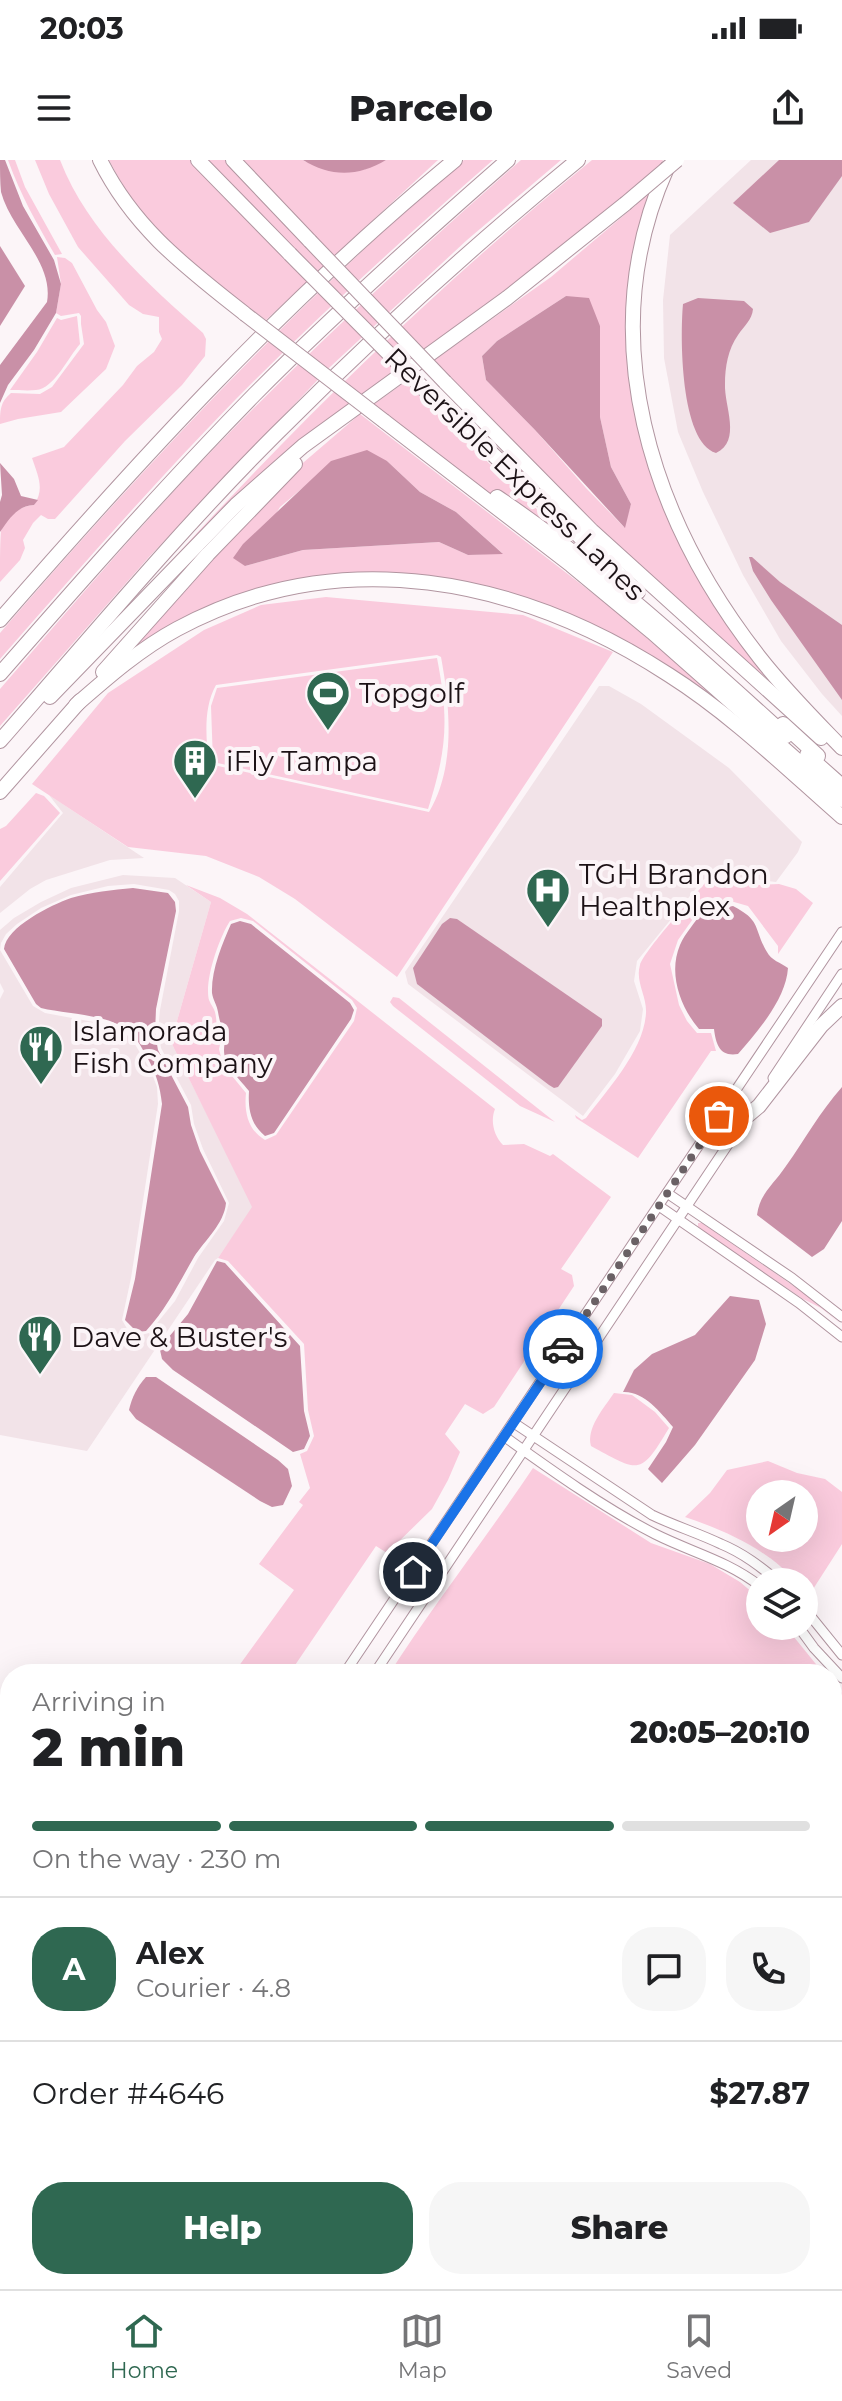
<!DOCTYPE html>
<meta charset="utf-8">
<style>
body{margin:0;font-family:Montserrat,sans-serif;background:#f6f6f6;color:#202124;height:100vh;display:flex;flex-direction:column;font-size:30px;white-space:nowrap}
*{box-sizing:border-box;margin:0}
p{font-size:26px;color:#757577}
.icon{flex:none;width:44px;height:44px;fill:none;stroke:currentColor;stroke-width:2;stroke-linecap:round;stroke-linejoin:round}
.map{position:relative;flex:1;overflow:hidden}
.sheet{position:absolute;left:0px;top:1504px;width:842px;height:626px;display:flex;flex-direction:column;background:#fff;border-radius:32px 32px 0 0;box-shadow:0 8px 32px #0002}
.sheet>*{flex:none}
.needle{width:52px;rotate:214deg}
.fabs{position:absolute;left:746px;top:1320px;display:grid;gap:16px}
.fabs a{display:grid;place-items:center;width:72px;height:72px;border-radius:50%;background:#fff;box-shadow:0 8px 32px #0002;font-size:40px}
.pin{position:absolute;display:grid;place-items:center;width:68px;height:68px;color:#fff;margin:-34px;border:4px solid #fff;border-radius:50%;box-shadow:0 2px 8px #0007}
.courier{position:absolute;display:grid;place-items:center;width:80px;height:80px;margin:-40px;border:6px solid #1a73e8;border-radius:50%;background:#fff;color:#222;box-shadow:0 2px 10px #0007}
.summary em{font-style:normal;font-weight:800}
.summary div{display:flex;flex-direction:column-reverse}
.summary{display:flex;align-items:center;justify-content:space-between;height:136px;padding:0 32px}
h1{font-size:52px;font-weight:800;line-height:60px}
.bar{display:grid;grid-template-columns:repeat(4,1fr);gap:12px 8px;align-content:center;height:96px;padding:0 32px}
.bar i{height:10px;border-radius:6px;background:#e0e0e0}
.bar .active{background:#2f6851}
.bar p{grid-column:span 4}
.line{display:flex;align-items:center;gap:20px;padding:0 32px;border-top:2px solid #e0e0e0}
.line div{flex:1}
.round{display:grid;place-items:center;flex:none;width:84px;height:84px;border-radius:32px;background:#f6f6f6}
.primary-button{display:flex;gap:16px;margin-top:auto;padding:16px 32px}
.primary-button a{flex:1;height:92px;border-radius:32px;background:#2f6851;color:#fff;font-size:32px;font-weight:800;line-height:92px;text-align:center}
.primary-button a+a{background:#f6f6f6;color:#202124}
.status{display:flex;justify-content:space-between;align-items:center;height:56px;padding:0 40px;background:#fff;direction:ltr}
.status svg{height:22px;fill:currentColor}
header{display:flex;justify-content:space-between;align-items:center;height:104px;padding:0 32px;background:#fff;font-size:36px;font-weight:800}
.tab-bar{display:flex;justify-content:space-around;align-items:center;height:112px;border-top:2px solid #e0e0e0;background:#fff;font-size:22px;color:#757577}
.tab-bar a{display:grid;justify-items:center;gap:4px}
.tab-bar .active{color:#2f6851}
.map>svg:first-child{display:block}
.built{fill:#f2e3e8;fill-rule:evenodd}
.green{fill:#facbdd;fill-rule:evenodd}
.water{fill:#c990a7}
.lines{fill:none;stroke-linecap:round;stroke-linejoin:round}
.tertiary-casing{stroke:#b195a0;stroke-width:11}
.motorway-casing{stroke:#b195a0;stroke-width:16}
.tertiary{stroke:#fff;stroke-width:9}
.motorway{stroke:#fff;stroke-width:14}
.motorway-bridge-casing{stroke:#b195a0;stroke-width:16;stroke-linecap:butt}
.motorway-bridge{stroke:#fff;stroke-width:14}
.done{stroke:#6a6165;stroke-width:8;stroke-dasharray:0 14.4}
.route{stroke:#1a73e8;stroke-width:10}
.labels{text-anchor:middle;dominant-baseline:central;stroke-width:8;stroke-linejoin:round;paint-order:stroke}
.street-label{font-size:28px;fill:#1c1216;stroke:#fcf5f8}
.poi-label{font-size:28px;fill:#1c1216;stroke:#fcf5f8;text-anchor:start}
</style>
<div class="status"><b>20:03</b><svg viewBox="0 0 49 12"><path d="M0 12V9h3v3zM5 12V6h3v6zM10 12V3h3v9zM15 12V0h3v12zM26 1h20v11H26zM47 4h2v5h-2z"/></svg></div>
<header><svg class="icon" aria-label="menu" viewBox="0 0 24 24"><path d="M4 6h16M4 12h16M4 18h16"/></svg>Parcelo<svg class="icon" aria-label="share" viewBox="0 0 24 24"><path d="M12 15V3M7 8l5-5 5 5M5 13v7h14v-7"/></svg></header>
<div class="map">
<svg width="842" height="2129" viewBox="0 0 842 2129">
<rect width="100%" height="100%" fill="#fcf5f8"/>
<!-- built -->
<g class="built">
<polygon points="751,0 842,0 842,556 822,534 781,481 743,415 703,332 678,272 664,198 663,140 670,75"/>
<polygon points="599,526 609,526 641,544 729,608 802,682 798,692 776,722 714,714 703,720 637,801 634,821 643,849 640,871 615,914 583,956 408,824 405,812"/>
<polygon points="49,635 144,698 110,700 46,720 30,729 0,753 0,727 63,653"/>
<path d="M123,715L175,718L211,742L171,882L253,1047L218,1098L215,1100L87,1291L0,1275V839L4,831L0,823V770L14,758L41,742L71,728ZM134,724L169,730L175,734L179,741V751L160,850L158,872L161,888L191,945L194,964L203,989L229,1043L224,1061L198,1098L175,1141L149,1173L137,1176L129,1172L122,1160L131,1118L158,944L157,927L151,911L133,881L123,871L110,865L45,853L33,846L0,790L1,783L6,774L17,764L41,748L71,735L108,726Z"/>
<polygon points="10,1875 10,2006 0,1999 0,1881"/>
<polygon points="10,2073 10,2120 163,2120 176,2129 0,2129 0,2080"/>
<polygon points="654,2120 715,2120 730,2129 648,2129"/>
</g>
<!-- green -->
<g class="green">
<path d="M8,0H15L25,27L62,94L55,95C37,64 20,34 8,0Z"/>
<path d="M35,0H60C88,72 147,123 203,173L206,179L205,196L182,225L125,281L55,359H48L41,355L33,363L23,380L25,388L20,400L0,422C0,409 0,382 1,371C6,356 20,346 34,345C45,329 38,316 32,298L64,287L123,225L137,206L154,192L162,179L159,172V157L143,154L129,145L78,87L49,34Z"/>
<path d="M109,0H225L326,104L266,160C203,114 144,71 109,0Z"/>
<polygon points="242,0 303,0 306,2 363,10 386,0 438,0 333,97"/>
<path d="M464,0H493C405,77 318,156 236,239C154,323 77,411 0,499V473C145,305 296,144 464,0Z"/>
<path d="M521,0H561L467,80L330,207L149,397L0,566V529C77,440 153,350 236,266C327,174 423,86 521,0Z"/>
<path d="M592,0H663L641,62L632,101L626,176L634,251L641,281L659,333L771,520L770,521C650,422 542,312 433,201L551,117L636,45L627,33L547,99L346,247L137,439C277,282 429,133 592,0ZM566,136L600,166V257L611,307L631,344L624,367L586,328L535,270L486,220L482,196L497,181Z"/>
<path d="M57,97L65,98L72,103L97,150L106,162L115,186L106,209L61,252L18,259L0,264C0,251 0,242 11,233L40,234L52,227L84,184L81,164V156L79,153L61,156L56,153L61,124Z"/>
<path d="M77,156L80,184C69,196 54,229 36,230C28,231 18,230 10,230L37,192L57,158L61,160Z"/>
<path d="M405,222L526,339L663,467C565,395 471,318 373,245Z"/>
<path d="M360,254L608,445L739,556L735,560L667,510L464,424L300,422L123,495L297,308ZM387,301L420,332L456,352L502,393L468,395L439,382L303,390L245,406L280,347L312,320Z"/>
<path d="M326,437L523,455L613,492L397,817L295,739L259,717L206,696L128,687L32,624L108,533L204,470L261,445ZM437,495L441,497C450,546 456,607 429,652L209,604C206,579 203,548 216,525Z"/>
<path d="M437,498C449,560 447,589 428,649L213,602L211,546L217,528Z"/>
<polygon points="36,633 44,636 60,653 0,721 0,669 6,666"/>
<path d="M714,717L759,725L779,724L796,729L813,743L778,794V786L748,746L734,742H712L700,749L678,780L670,804L679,845L687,861L697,873H711L716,891H711L638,998L576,958L575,955L582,960L586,958C608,929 644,890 646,853C647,836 635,822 640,805C644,791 693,737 705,723Z"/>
<path d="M186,725L220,738L247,754L495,949C490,961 494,976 503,985L524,984L550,996L553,994L611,1037L561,1109L572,1115L574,1126L494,1247L483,1254L465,1244L445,1274L460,1292L448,1320L432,1349L387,1393L376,1386L289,1514H233L294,1430L259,1404L303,1345L299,1342L310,1328L300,1294L307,1291L314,1276L308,1250L304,1184L228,1101L218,1098L252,1047L171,882L211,742ZM241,758L253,761L352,840L357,848L354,861L276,975L265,980C248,970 244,952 246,933L223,905L219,889L222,876C214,863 218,865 215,852C214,848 211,845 209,840C204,821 219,778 230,761Z"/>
<polygon points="393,837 399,838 555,962 520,946 393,846 390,842"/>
<polygon points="698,1063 702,1063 804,1133 842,1165 821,1148 803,1139 698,1068"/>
<path d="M614,1233L632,1235L655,1252L669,1268C640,1317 639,1312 591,1286C586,1268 604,1248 614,1233Z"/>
<path d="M768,1301L797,1313L825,1319L842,1332V1384L808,1437L804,1432V1422H796C769,1390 724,1370 685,1357L710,1333L727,1310ZM760,1334H804V1378H760Z"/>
<path d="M533,1308L651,1383L710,1404L740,1422L760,1439V1466H785L824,1514H389C434,1444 486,1378 533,1308Z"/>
<polygon points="832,1523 842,1533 842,1969 832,1963"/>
</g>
<!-- water -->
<g class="water">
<path d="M0,0H5L23,46L54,100L61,124L56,153L34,190L8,225L0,243V205L47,142C54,102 11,70 1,32C0,22 0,10 0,0Z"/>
<path d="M303,0H386C358,17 330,17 303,0Z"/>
<polygon points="779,0 842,0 842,16 809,62 770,73 733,43"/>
<polygon points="0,86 25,126 0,166"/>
<polygon points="566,136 589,138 600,166 600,257 611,307 631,344 625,368 535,270 486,220 482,196 497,181"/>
<path d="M698,138L744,141L753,149C752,160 744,166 738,175C728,189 725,207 725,224C724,246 742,281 716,293C680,282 680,176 683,144Z"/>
<polygon points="367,290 387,301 420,332 456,352 503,394 468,395 439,382 303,390 245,406 233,398 243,384 331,301"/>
<path d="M0,303L14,319L21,336L38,340L34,345C17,346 10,358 0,372V342L2,335Z"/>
<polygon points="749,397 752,397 780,422 842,465 842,540 771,440 753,411"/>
<path d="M133,728L168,733L175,742L176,751L156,849L155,873L158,890L188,947L191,965L200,991L226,1043C224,1064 205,1080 194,1097C179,1123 167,1148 146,1171L137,1172L125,1160L135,1119L162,944C160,926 156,913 147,897C141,887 136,875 125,868C103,854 66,854 41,848L36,844L4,789C6,767 51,745 71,738C91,732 113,730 133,728Z"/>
<path d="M733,746C762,761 753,768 767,792C771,800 781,803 788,808C786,839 758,871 738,894C720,897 716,885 714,869H699C680,847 668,813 680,785C685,773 695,763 702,752Z"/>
<polygon points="450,758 457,759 602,859 602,866 558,927 554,928 549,925 417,824 413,808 442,764"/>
<path d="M240,761L251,764L350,843L354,850L351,859L274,973L265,976C250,964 248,948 249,931C234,912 217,901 227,876C221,866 220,863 218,852C217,845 213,840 212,833C211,811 222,784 231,764Z"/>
<path d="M842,927V1061L824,1089L812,1097L757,1055C760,1033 774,1024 786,1006C806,978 819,953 842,927Z"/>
<polygon points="217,1101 225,1103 300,1186 304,1251 310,1276 304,1289 293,1292 173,1210 162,1199 160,1190 168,1178 188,1154"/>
<path d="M730,1136L759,1140L766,1164L755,1200L695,1285L662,1323L648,1309L666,1282L673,1267C660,1252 644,1231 623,1232L634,1210L652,1194L695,1175Z"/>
<path d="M146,1217H156L278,1300L288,1309L292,1326L283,1345L272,1347L260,1341L136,1259L129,1250C132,1237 137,1227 146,1217Z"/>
<polygon points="335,2120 450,2120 452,2129 347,2129"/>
</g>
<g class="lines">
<!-- tertiary casing -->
<g class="tertiary-casing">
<g id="tertiary">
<polyline points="773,918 842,814"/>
<polyline points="667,1033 792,1118 842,1157"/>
<polyline points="659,1046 799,1143 842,1177"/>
<path d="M514,1263L652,1355C675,1366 698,1373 721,1384C743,1393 761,1407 779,1422"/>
<path d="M505,1277C551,1310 604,1348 655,1374C693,1393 726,1400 760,1426"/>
<polyline points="804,1448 842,1495"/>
<polyline points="798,1466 814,1488 842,1518"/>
<polyline points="344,1514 842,772"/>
<polyline points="374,1514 749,953"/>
<polyline points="0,1845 10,1838"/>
<polyline points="0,1864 10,1857"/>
<polyline points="0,2004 10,2011"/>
<polyline points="171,2120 184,2129"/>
</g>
</g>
<!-- motorway casing -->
<g class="motorway-casing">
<g id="motorway">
<path d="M100,0C134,69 187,108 245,154"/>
<polyline points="198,0 290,94"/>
<polyline points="233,0 310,81"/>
<path d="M667,8C591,177 651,359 760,498C785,530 814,559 842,588"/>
<polyline points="445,222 592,371 821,578"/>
<polyline points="426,231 638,432"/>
<polyline points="384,261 571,405 652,472 842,640"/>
<path d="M497,337C601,407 693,492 786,576"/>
<path d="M0,460C141,298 288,137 455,0"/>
<polyline points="103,512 208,394 295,304"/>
<path d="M0,514C83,419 166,325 254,235C335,153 421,76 508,0"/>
<polyline points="50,537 236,345 303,286 507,138 625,44"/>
<path d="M76,545C108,517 140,489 177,469C340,381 520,418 669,515C732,555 786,608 842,657"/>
<polyline points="783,564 818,596"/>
<path d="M0,581C90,478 179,371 276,274C372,178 473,86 578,0"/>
<polyline points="807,595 842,626"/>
<polyline points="0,632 80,541"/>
<polyline points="747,956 759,946 821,866 842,846"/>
</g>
</g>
<!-- tertiary -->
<use href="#tertiary" class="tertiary"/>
<!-- motorway -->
<use href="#motorway" class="motorway"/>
<!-- motorway-bridge casing -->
<g class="motorway-bridge-casing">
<g id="motorway-bridge">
<polyline points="625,44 677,0"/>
<polyline points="310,81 445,222"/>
<polyline points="290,94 426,231"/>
<polyline points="245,154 384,261"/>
</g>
</g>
<!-- motorway-bridge -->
<use href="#motorway-bridge" class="motorway-bridge"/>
</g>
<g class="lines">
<!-- done -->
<polyline class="done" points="563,1189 719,956"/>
<!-- route -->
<polyline class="route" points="413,1412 563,1189"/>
</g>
<!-- icons -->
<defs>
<g id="stadium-pin" transform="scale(2.3)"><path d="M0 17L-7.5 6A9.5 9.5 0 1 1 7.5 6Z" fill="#2f6851" stroke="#fcf5f8"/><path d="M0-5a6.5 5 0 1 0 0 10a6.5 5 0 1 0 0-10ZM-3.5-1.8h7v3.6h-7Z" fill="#fff"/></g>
<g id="building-pin" transform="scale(2.3)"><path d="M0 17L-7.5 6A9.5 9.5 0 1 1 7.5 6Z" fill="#2f6851" stroke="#fcf5f8"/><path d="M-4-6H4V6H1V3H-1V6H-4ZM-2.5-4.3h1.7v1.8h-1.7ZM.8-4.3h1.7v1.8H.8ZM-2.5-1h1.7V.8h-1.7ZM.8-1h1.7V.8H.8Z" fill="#fff"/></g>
<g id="hospital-pin" transform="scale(2.3)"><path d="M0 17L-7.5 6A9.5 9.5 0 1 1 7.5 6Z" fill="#2f6851" stroke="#fcf5f8"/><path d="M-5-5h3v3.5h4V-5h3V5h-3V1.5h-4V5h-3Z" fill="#fff"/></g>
<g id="restaurant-pin" transform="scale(2.3)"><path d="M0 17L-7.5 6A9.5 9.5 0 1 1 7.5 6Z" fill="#2f6851" stroke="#fcf5f8"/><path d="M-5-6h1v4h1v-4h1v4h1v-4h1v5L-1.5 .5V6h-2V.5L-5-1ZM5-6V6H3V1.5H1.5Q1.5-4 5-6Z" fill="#fff"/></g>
</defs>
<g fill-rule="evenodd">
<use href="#stadium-pin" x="328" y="533"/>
<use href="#building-pin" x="195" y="601"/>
<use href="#hospital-pin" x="548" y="730"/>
<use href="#restaurant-pin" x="41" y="887"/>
<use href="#restaurant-pin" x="40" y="1177"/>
</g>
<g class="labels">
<!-- street labels -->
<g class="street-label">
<text transform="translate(515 314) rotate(44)">Reversible Express Lanes</text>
</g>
<!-- poi labels -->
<g class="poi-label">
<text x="359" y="533">Topgolf</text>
<text x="226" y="601">iFly Tampa</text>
<text x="579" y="714">TGH Brandon<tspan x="579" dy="32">Healthplex</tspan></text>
<text x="72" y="871">Islamorada<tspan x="72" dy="32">Fish Company</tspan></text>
<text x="71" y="1177">Dave &amp; Buster's</text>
</g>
</g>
</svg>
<div class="fabs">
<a><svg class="needle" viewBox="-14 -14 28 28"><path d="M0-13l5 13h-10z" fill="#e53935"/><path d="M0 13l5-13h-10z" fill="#757577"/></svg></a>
<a><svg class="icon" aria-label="layers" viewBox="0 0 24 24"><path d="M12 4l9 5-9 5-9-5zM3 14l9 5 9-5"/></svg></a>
</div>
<div class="pin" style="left:719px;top:956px;background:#ea580c"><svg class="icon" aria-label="bag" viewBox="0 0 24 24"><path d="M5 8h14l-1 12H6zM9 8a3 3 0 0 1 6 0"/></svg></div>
<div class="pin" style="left:413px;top:1412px;background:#1f2937"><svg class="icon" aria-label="home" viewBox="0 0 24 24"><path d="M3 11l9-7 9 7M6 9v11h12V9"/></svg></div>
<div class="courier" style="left:563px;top:1189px"><svg class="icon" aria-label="car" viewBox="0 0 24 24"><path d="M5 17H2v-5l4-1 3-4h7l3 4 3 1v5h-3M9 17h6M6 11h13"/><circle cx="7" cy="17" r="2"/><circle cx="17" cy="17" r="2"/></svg></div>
<section class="sheet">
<div class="summary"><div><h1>2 min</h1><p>Arriving in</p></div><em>20:05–20:10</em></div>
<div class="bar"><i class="active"></i><i class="active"></i><i class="active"></i><i></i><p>On the way · 230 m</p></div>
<div class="line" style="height:144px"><b class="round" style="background:#2f6851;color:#fff">A</b><div><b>Alex</b><p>Courier · 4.8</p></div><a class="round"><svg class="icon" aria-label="chat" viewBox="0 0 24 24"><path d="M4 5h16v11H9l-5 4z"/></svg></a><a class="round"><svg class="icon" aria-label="phone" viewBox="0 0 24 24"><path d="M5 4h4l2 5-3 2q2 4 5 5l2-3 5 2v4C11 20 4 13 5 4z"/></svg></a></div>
<div class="line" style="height:104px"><div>Order #4646</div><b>$27.87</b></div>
<div class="primary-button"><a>Help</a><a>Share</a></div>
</section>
</div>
<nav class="tab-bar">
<a class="active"><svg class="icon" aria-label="home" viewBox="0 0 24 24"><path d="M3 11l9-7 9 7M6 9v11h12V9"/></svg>Home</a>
<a><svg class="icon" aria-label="map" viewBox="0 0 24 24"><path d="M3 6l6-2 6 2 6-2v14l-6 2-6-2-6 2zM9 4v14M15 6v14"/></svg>Map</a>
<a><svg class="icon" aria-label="saved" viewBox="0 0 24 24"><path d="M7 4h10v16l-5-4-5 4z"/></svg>Saved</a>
</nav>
